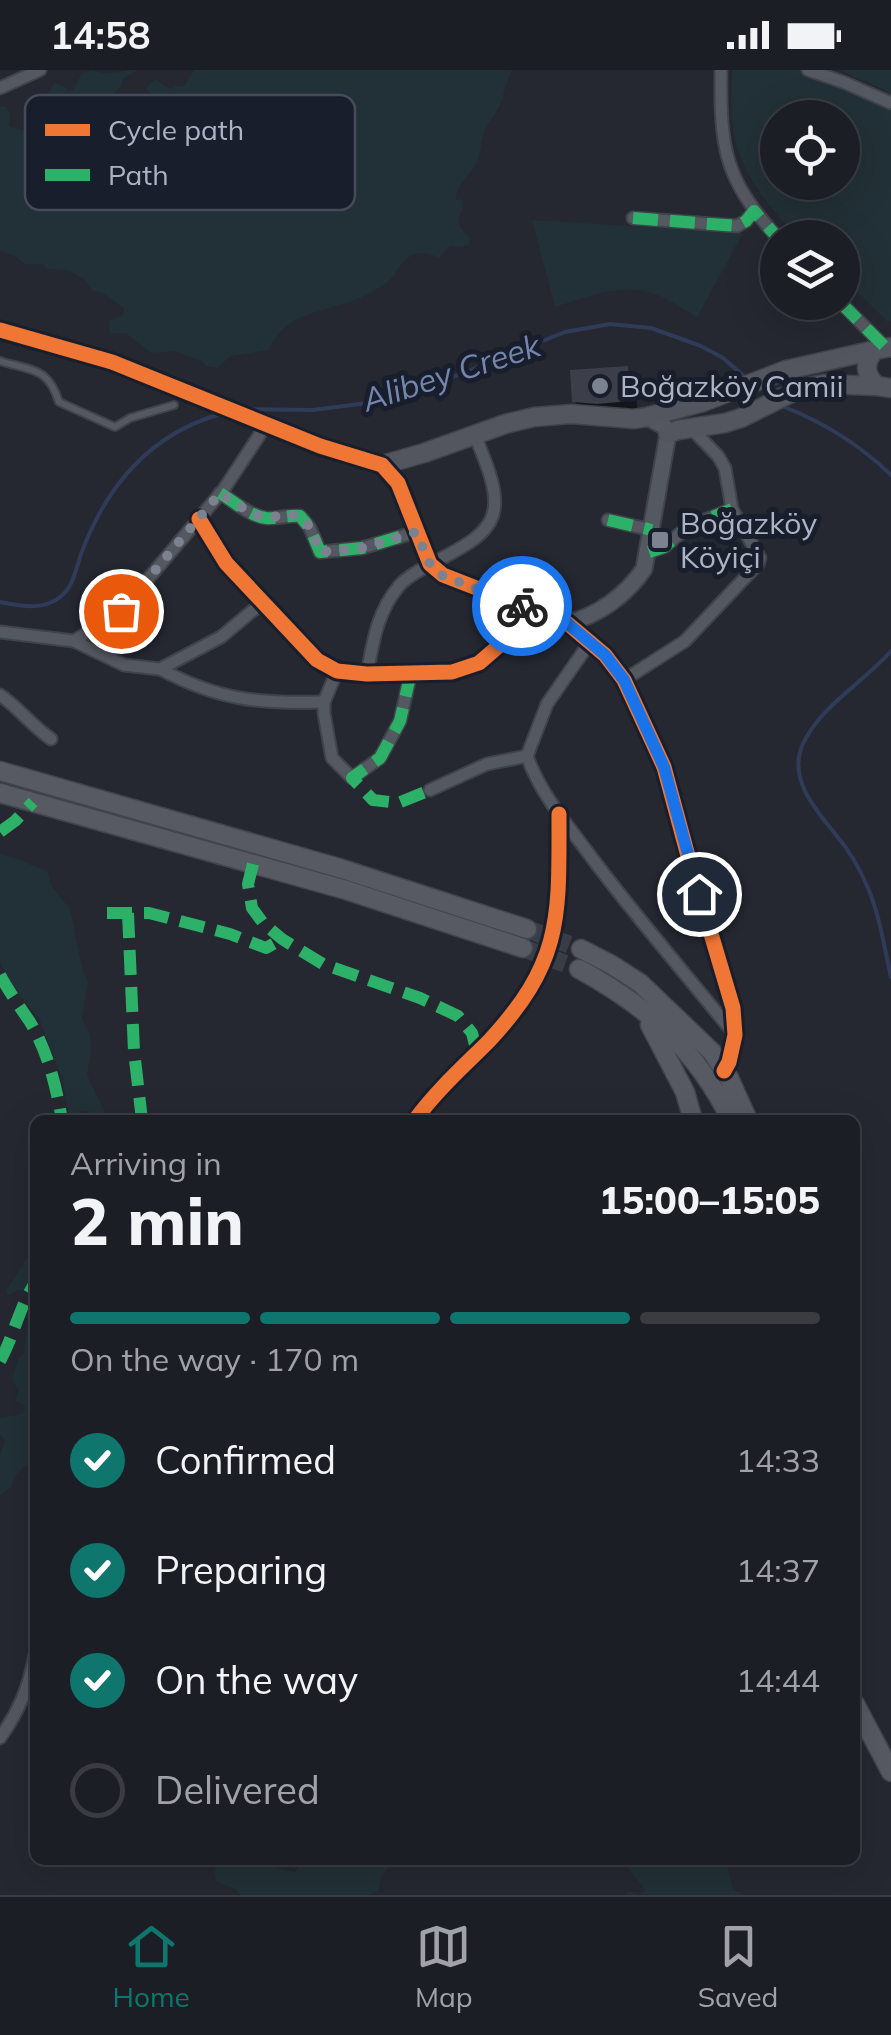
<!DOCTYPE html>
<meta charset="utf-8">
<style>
body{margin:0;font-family:Mulish,sans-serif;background:#25272d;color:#f1f3f6;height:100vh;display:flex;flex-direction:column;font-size:38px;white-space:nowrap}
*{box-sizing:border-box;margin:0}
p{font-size:32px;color:#a0a2a7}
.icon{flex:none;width:55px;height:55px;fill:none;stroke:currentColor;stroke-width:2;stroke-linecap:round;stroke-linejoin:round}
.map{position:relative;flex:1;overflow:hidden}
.drawer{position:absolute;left:30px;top:1045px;width:830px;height:750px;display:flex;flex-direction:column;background:#1c1e25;border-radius:15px;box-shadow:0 10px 40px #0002,0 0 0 2px #3a3c42}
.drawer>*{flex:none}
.controls{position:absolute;left:760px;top:30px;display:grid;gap:20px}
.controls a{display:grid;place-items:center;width:100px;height:100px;border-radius:50%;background:#1c1e25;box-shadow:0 10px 40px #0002,0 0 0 2px #3a3c42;font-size:50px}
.pin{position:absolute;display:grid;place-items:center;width:85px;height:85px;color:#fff;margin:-42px;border:5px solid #fff;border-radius:50%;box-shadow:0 2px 10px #0007}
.courier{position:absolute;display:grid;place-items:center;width:100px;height:100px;margin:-50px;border:8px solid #1a73e8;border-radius:50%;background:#fff;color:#222;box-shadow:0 2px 12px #0007}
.summary em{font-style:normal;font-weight:800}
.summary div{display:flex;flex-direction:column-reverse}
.summary{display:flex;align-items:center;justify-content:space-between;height:170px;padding:0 40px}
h1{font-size:65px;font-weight:800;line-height:75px}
.bar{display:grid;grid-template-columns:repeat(4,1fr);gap:15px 10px;align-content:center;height:120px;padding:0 40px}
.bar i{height:12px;border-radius:8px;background:#3a3c42}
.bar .selected{background:#0f766e}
.bar p{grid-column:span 4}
ol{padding:0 40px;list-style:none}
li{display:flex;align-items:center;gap:30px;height:110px}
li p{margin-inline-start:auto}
li .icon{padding:10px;border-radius:50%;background:#0f766e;color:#fff;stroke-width:4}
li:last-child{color:#a0a2a7}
li i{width:55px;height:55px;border:5px solid #3a3c42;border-radius:50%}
.status{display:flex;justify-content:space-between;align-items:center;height:70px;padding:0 50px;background:#1c1e25;direction:ltr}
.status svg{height:28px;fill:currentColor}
.tab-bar{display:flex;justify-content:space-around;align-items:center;height:140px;border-top:2px solid #3a3c42;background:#1c1e25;font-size:28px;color:#a0a2a7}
.tab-bar a{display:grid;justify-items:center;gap:5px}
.tab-bar .selected{color:#0f766e}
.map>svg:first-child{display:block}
.green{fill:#223137;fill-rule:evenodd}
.shadow{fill:#0007}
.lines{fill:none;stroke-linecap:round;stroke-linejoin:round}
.stream{stroke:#303b59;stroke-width:4}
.building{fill:#3c3f49}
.primary-tunnel{stroke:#393d47;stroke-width:18;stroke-dasharray:18 9;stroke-linecap:butt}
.service-casing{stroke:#41434b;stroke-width:10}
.minor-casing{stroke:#41434b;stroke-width:15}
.tertiary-casing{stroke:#41434b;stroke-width:19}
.secondary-casing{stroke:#41434b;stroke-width:21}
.primary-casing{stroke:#42454e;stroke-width:21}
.service{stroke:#545860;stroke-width:6}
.minor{stroke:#545860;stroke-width:11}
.tertiary{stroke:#545860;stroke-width:15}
.secondary{stroke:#53565f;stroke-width:18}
.primary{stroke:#575963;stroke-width:18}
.quiet{stroke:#2db169;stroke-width:12;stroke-dasharray:25 12;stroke-linecap:butt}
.cycleway-casing{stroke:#191e2c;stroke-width:21}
.cycleway{stroke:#f07635;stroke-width:15}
.done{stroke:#7d8291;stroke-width:10;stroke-dasharray:0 18}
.route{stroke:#1a73e8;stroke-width:12}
.poi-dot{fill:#7d8291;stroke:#191e2c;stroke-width:4}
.labels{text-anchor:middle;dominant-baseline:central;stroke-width:10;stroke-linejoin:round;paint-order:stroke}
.poi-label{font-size:30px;fill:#adb3c5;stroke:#191e2c;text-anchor:start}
.water-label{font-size:32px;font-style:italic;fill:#7485ae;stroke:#191e2c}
.key{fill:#191e2c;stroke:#454b5a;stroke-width:2.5}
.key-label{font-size:28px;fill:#adb3c5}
</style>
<div class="status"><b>14:58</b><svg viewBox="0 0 49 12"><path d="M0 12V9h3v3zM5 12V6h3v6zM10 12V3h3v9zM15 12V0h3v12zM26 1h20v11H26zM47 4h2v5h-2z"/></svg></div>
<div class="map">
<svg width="891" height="1825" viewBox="0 0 891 1825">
<rect width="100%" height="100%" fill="#252831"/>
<!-- green -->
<g class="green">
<path d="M93,0C108,7 121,0 137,0L123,9L120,17L115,22L119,32L117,40L124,53H132L136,50C153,53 172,63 187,49L184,44C170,42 156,29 146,19L155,9L170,19L176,16L184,17L194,0H512C507,10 505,19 502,30C498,42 486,53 483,66C480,77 481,86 474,97C466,110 456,114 456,130L462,129C466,149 448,148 470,168L469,174L462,177L450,176L439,188C430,183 419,180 409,187C398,194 397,207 383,215C375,220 363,227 355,230C332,239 300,242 282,260C276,265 272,274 268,280L231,286L217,298L206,296L203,292L176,281L152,283L125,263H110L109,251L123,245L124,238L103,223L93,221L85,210L70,201L46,198L43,194H25L17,187L0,180V37H6L10,45L9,56L45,68L50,60L46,52L27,47L31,40V33L47,24L55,13L63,16L69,21L73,20L82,3Z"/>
<path d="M732,0H808L844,12L891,41V251H887L843,208L842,168L799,167C771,141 745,109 735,70C730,48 732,23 732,0ZM778,48H842V112H778Z"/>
<polygon points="839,0 891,0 891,25 885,20"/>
<path d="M532,150L743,163L697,247C683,239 669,229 655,224C621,212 588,227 555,237Z"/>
<path d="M0,784C17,788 30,795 47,801L52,817L70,839L82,899L88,911L82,948L90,965L91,981L87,1005L109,1050H93L87,1041H80L77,1050H70L62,1008L39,948L9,913L0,891Z"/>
<polygon points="35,1167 35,1220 17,1220 9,1225 6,1221 33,1179"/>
<path d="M32,1253H35V1391C23,1396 14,1402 12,1416L0,1425V1384L5,1372L0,1364V1348L22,1344L25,1339L24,1334L15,1331L19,1320L12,1310L18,1290L24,1283L27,1258Z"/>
<polygon points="219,1790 265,1790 276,1798 295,1802 299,1797 293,1790 394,1790 382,1806 378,1821 369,1825 240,1825 235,1819 216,1811 214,1803"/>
<polygon points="631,1790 695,1790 727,1795 733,1819 744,1825 627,1825 628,1821 641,1825 645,1820 627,1796"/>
</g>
<!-- shadow -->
<polygon class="shadow" points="626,298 635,314 638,346 584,347 575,331"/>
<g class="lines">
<!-- stream -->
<g class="stream">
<path d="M782,336C823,352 859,374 891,405"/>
<polyline points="245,339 313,340 367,333 458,305 565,262 610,254 651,258 701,276 723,288 747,309"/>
<path d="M0,532C20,536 43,541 60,527C75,516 76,495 83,479C108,414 152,363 221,344"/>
<path d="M891,581C864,612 819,637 802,676C788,710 817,741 836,765C849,780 860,799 868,818C880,847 884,876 891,907"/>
</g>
</g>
<!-- building -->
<polygon class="building" points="628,296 630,331 597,334 572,332 570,300"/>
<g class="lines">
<!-- primary-tunnel -->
<g class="primary-tunnel">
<polyline points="527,859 581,879"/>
<polyline points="523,878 579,899"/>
</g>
<!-- service casing -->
<g class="service-casing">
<path id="service" d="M0,291C32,301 48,297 59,332L115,357L130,348L174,335"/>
</g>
<!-- minor casing -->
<g class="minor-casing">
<g id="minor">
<path d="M721,0C720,78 724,109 778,168"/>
<polyline points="808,0 843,12 891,33"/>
<polyline points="0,18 40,0"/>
<polyline points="633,148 737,156 746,151 754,141"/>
<polyline points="840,232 885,277"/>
<path d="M220,423C233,431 250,446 266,448C277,449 288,445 300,446L310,458L320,482L362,478L416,462"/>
<polyline points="199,449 226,493 317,590 337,601 367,604 452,602 479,593 501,574 526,538"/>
<polyline points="608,450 652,460"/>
<polyline points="649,482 664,477 688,457 732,439"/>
<polyline points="0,562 74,571 121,541 224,419 266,355"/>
<polyline points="74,571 124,595 160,599 221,567 263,532"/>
<path d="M590,572L547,634L527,686C540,723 566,753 589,784C635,846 686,904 735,965"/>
<path d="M160,599C218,630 259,634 324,632"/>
<polyline points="337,601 324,632 324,643 332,688 352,708 380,688 400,651 411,602"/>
<path d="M367,604C373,572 377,542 399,516C422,490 488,478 494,440C498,416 483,387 475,365"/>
<polyline points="624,610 685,571 758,494 760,488 732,439 725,398 718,386 690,357"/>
<path d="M0,625C19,638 32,656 51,669"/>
<polyline points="430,720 487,694 527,686"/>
<path d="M415,1050C436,1021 464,996 489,971C563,891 559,847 559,744"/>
<path d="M0,1668C19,1641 29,1617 35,1585"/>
</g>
</g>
<!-- tertiary casing -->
<g class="tertiary-casing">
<g id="tertiary">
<polyline points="0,260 112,292 320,376 382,395 398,413 430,494 443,505 567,553 605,585 624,610 664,697 688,786 733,938 735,965 729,992 724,1001"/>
<path d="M567,553C598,546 626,525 644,499L668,364L664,356L647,347"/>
</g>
</g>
<!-- secondary casing -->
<g class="secondary-casing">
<g id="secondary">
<path d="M877,316C864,305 864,292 875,280L891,277"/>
<polyline points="668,364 678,360 725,353 741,348 799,319 824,314 877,316 891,318"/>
<polyline points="382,395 424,383 505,354 534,347 571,344 634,349 647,347 703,332 786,300 875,280"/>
</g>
</g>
<!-- primary casing -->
<g class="primary-casing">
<g id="primary">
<polyline points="0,701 339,798 527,859"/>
<polyline points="0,723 346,820 523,878"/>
<polyline points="581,879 612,895 640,913 712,982 729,1008 748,1050"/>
<path d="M579,899C647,936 696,979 731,1050"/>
<polyline points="650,955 685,1022 693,1050"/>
<polyline points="855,1634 891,1702"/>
</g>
</g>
<!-- service -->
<use href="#service" class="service"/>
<!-- minor -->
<use href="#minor" class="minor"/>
<!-- tertiary -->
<use href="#tertiary" class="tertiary"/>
<!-- secondary -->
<use href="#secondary" class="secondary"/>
<!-- primary -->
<use href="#primary" class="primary"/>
<!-- quiet -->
<g class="quiet">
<polyline points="633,148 737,156 746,151 754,141 778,168"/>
<polyline points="840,232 885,277"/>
<path d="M220,423C233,431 250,446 266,448C277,449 288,445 300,446L310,458L320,482L362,478L416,462"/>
<polyline points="608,450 652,460"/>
<polyline points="649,482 664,477 688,457 732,439"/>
<polyline points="411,602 400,651 380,688 352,708 373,730 398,733 430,720"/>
<polyline points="0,762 15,751 33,732"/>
<polyline points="253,794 248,814 252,838 263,853 282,869 323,894 420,928 458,946 472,963 477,983"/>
<polyline points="107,843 149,843 230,864 266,878 282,869"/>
<polyline points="128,843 134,981 142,1050"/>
<path d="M0,905C9,922 20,937 30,952C48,982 56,1016 62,1050"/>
<path d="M0,1291C14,1266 19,1237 35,1213"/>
</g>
<!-- cycleway casing -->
<g class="cycleway-casing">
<g id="cycleway">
<polyline points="0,260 112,292 320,376 382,395 398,413 430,494 443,505 567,553 605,585 624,610 664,697 688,786 733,938 735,965 729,992 724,1001"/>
<polyline points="199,449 226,493 317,590 337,601 367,604 452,602 479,593 501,574 526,538"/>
<path d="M415,1050C436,1021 464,996 489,971C563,891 559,847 559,744"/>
</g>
</g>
<!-- cycleway -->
<use href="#cycleway" class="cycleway"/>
</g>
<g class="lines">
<!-- done -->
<path class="done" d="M121,541L220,423C233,431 248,443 262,447C271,449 278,445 286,445C308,443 314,465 320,482L362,478L416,462L430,494L443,506L522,536"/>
<!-- route -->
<polyline class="route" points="522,536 567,553 605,585 624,610 664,697 699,824"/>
</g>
<!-- markers -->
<g class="poi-dot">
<circle cx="600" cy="316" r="10"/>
<rect x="650" y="460" width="20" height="20" rx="5"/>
</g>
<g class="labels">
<!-- poi labels -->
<g class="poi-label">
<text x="620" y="316">Boğazköy Camii</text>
<text x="680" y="453">Boğazköy<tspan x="680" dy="34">Köyiçi</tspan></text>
</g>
<!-- water labels -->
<g class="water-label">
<text transform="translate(451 302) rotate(-18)">Alibey Creek</text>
</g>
</g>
<!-- legend -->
<rect x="25" y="25" width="330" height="115" rx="15" class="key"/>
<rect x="45" y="54" width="45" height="12" fill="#f07635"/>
<rect x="45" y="99" width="45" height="12" fill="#2db169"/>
<g class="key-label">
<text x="108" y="70">Cycle path</text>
<text x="108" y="115">Path</text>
</g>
</svg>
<div class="controls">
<a><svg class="icon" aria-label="locate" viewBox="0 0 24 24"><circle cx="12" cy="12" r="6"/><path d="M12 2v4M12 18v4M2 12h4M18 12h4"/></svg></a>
<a><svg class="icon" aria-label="layers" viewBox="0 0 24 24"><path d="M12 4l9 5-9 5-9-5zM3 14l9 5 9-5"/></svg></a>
</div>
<div class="pin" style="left:121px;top:541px;background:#ea580c"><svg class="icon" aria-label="bag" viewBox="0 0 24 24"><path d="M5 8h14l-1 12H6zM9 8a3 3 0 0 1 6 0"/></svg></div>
<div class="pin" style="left:699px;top:824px;background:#1f2937"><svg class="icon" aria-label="home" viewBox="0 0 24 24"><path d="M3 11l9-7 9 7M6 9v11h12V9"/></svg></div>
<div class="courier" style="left:522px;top:536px"><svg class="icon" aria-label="bike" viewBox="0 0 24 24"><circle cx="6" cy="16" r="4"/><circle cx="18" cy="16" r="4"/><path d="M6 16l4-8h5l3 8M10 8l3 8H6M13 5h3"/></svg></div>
<section class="drawer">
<div class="summary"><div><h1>2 min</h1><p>Arriving in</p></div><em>15:00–15:05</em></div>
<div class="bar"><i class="selected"></i><i class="selected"></i><i class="selected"></i><i></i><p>On the way · 170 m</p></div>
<ol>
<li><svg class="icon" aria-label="check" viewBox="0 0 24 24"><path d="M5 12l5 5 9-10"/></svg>Confirmed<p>14:33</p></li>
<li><svg class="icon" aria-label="check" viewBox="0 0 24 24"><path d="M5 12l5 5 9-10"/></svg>Preparing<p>14:37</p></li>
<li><svg class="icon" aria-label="check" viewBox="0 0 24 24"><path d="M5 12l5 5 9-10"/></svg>On the way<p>14:44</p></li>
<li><i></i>Delivered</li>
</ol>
</section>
</div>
<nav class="tab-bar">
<a class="selected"><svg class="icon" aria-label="home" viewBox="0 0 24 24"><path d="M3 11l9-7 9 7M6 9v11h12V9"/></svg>Home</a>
<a><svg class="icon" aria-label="map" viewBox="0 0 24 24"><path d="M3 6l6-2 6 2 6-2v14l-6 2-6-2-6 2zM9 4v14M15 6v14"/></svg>Map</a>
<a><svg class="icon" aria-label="saved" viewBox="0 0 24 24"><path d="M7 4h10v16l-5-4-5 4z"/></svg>Saved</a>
</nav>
